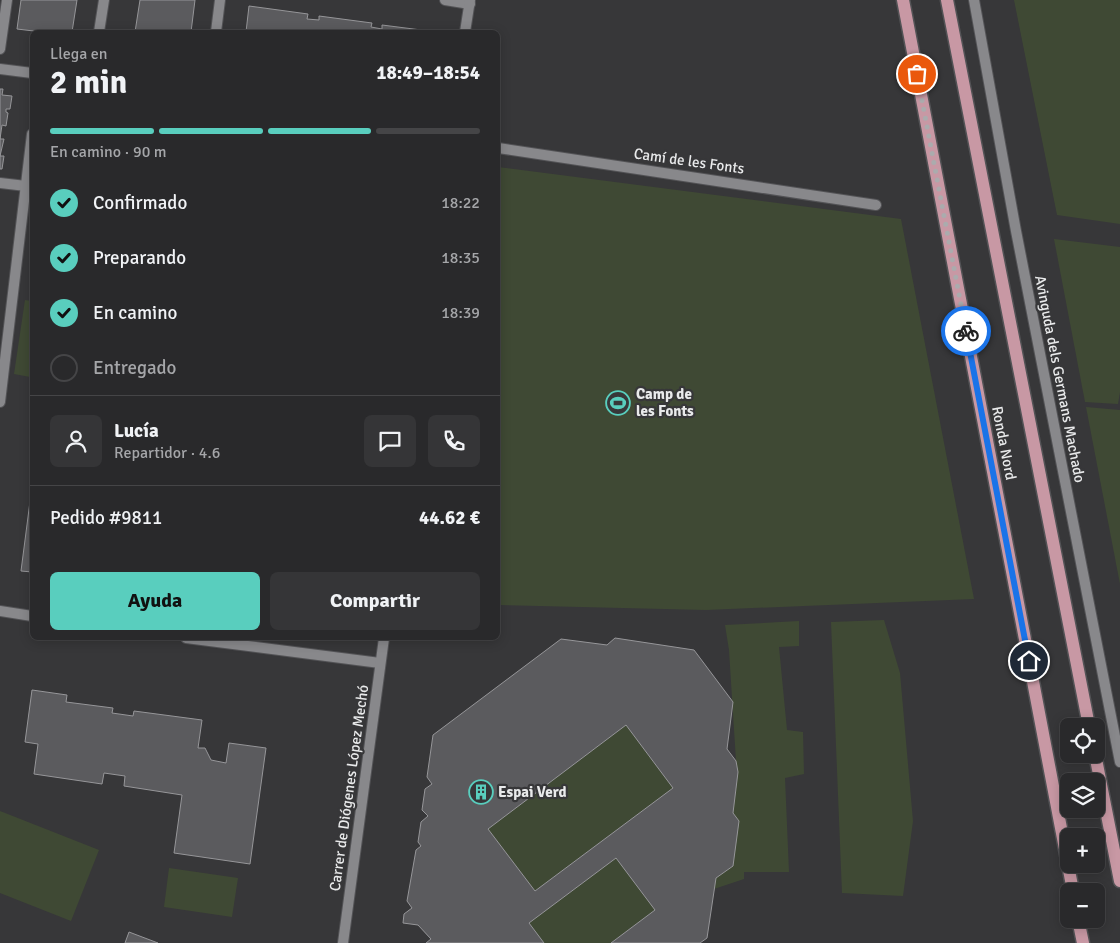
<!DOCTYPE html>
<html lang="es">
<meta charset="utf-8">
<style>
body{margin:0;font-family:Signika,sans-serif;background:#353537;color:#f1f3f6;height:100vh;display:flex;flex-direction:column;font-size:19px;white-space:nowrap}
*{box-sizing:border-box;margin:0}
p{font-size:16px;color:#a5a6a9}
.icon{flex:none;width:28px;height:28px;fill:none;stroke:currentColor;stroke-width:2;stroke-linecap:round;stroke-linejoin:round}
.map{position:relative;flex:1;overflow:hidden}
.details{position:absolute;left:30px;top:30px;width:470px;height:610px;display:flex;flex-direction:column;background:#29292b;border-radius:8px;box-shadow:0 2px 12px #0003,0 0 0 1px #454547}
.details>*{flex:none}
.tools{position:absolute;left:1060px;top:718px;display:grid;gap:10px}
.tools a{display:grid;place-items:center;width:45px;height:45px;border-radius:8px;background:#29292b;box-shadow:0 2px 12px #0003,0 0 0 1px #454547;font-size:25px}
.pin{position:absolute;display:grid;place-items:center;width:42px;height:42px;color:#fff;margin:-21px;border:2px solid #fff;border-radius:50%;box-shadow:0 1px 5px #0007}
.courier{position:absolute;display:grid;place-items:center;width:50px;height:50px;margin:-25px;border:4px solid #1a73e8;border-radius:50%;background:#fff;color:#222;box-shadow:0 1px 6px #0007}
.summary em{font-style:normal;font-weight:700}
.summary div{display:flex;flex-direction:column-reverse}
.summary{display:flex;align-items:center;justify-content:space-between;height:85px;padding:0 20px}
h1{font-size:32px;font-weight:700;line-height:38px}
.bar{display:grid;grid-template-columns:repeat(4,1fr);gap:8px 5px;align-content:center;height:60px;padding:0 20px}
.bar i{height:6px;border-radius:4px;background:#454547}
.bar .on{background:#59cebe}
.bar p{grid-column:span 4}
.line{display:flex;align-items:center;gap:12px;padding:0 20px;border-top:1px solid #454547}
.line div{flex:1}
.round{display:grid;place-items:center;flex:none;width:52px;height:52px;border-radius:8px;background:#353537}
ol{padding:0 20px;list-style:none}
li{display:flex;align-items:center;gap:15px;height:55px}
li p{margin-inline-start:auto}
li .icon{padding:5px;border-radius:50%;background:#59cebe;color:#111;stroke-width:4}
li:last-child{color:#a5a6a9}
li i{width:28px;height:28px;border:2px solid #454547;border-radius:50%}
.cta{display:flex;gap:10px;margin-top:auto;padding:10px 20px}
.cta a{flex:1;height:58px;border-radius:8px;background:#59cebe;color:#111;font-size:20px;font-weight:700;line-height:58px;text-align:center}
.cta a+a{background:#353537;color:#f1f3f6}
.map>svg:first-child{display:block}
.green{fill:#3f4934}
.building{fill:#5b5b5e;stroke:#969699;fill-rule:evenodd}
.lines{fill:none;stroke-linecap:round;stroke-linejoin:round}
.street-casing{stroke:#535356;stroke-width:12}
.primary-casing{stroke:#535356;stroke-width:15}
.street{stroke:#88888b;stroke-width:10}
.primary{stroke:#c898a4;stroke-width:12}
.done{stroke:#ababad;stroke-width:5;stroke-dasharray:0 9}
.route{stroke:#1a73e8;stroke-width:6}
.labels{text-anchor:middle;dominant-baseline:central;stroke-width:4.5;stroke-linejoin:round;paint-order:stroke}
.street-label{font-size:15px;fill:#e9eaeb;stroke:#373739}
.poi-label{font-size:15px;font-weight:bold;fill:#e9eaeb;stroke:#373739;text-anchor:start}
</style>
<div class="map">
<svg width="1120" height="943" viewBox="0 0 1120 943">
<rect width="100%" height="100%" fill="#373739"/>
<!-- green -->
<g class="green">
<polygon points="1014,0 1120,0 1120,224 1057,215"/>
<polygon points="498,167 901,219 974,599 706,610 498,605"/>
<polygon points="1054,239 1120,247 1120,392 1118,404 1085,402"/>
<polygon points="25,300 32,301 32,358 30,377 14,374"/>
<polygon points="1086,407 1120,410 1120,584"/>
<polygon points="884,620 900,673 913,821 903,896 842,893 831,622"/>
<polygon points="799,621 799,646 779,647 787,730 803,732 804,774 785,778 789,872 744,872 744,879 714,889 716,878 733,866 733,813 738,772 736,761 729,650 725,625"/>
<polygon points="626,725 673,788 535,891 488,829"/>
<polygon points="0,811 99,850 71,921 0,893"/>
<polygon points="616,858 655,910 611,943 544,943 529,923"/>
<polygon points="169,868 238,878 232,917 164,907"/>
</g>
<!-- building -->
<g class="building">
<polygon points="21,0 77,0 72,32 42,32 17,29"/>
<polygon points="140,0 195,0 191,32 135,32"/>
<polygon points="249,6 308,14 307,19 319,20 319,16 372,23 371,27 382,29 382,25 437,32 246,32"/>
<polygon points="0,89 3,89 2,95 12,96 10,109 6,109 6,112 8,113 6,126 2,125 0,139 4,139 0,156 4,156 2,169 0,169"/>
<polygon points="32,486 32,572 21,571"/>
<path d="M615,638L694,650L733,702L727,749L736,761L738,772L733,813L739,821L733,866L716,878L707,938L700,943H611L655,910L616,858L529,923L544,943H426L431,939L418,925L403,923L404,914L412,908L407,901L416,850L421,846L418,842L421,822L428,816L422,810L425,789L432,784L427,777L433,735L561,639L607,645ZM626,725L673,788L535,891L488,829Z"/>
<polygon points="32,690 67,695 66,702 113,708 112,713 133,716 134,711 202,720 198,748 205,748 211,760 226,763 229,743 266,748 250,864 174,853 182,795 124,786 125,776 104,773 102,784 34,774 38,744 25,742"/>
<polygon points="129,932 158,943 125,943"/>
</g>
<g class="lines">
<!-- street casing -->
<g class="street-casing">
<g id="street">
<polyline points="445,0 470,4"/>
<polyline points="974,0 1016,231 1120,762"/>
<polyline points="99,32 104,0"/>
<polyline points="216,32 220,0"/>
<polyline points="465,32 470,0"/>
<polyline points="0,49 7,0"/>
<polyline points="0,69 32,73"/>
<polyline points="498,148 876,205"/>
<polyline points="0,183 26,186"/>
<polyline points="0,402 32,134"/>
<polyline points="0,611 32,616"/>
<polyline points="186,638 380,663"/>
<polyline points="343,943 384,638"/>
</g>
</g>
<!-- primary casing -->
<g class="primary-casing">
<g id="primary">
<polyline points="903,0 1073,891"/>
<polyline points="947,0 1089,726"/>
<polyline points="1095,754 1120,881"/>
<polyline points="1078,919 1083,943"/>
</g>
</g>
<!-- street -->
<use href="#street" class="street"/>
<!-- primary -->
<use href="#primary" class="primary"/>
</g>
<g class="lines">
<!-- done -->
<polyline class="done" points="917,74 966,331"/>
<!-- route -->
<polyline class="route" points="966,331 1029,661"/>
</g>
<!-- icons -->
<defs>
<g id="stadium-ring" transform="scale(1.25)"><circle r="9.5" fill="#373739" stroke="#59cebe" stroke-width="1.5"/><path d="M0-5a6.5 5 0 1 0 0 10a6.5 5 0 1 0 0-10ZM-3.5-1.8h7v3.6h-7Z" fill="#59cebe"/></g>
<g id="building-ring" transform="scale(1.25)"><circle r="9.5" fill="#373739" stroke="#59cebe" stroke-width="1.5"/><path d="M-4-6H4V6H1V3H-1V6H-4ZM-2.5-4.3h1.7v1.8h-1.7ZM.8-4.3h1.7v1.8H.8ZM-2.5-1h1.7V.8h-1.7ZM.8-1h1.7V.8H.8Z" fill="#59cebe"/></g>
</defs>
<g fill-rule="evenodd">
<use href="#stadium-ring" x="618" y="403"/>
<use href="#building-ring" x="481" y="792"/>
</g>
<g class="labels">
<!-- street labels -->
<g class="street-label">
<text transform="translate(689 161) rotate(8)">Camí de les Fonts</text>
<text transform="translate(1060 379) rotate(79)">Avinguda dels Germans Machado</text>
<text transform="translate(1004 443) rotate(79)">Ronda Nord</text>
<text transform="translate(349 788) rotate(-82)">Carrer de Diógenes López Mechó</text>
</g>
<!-- poi labels -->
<g class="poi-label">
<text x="636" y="394">Camp de<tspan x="636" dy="17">les Fonts</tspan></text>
<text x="498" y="792">Espai Verd</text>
</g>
</g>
</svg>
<div class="tools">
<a><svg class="icon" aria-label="locate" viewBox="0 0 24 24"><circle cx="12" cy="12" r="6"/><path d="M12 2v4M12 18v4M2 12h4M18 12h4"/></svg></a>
<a><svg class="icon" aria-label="layers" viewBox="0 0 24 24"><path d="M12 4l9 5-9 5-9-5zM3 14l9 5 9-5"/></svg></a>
<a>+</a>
<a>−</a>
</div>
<div class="pin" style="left:917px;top:74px;background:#ea580c"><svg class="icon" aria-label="bag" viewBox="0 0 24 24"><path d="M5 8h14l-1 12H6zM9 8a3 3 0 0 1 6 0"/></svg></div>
<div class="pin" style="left:1029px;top:661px;background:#1f2937"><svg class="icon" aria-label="home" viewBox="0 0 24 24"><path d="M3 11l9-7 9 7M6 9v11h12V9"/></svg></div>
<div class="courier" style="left:966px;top:331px"><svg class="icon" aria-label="bike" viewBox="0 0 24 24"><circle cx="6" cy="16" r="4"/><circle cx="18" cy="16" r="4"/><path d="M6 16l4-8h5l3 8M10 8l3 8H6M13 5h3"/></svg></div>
<section class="details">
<div class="summary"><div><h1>2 min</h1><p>Llega en</p></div><em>18:49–18:54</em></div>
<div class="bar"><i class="on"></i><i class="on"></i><i class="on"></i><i></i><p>En camino · 90 m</p></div>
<ol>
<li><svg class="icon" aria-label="check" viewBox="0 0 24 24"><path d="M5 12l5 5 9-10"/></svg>Confirmado<p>18:22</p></li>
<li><svg class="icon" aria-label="check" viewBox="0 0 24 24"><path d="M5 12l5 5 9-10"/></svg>Preparando<p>18:35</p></li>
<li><svg class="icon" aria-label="check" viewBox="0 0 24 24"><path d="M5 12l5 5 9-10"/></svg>En camino<p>18:39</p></li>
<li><i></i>Entregado</li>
</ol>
<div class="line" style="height:90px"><a class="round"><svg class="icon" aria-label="person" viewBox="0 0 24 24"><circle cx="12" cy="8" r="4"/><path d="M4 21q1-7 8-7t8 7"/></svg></a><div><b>Lucía</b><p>Repartidor · 4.6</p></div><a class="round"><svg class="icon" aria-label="chat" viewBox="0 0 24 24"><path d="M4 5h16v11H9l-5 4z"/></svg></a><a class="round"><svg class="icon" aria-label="phone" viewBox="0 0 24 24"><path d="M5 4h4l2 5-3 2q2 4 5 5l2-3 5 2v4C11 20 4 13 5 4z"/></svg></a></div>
<div class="line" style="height:65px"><div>Pedido #9811</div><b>44.62 €</b></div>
<div class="cta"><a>Ayuda</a><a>Compartir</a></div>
</section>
</div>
